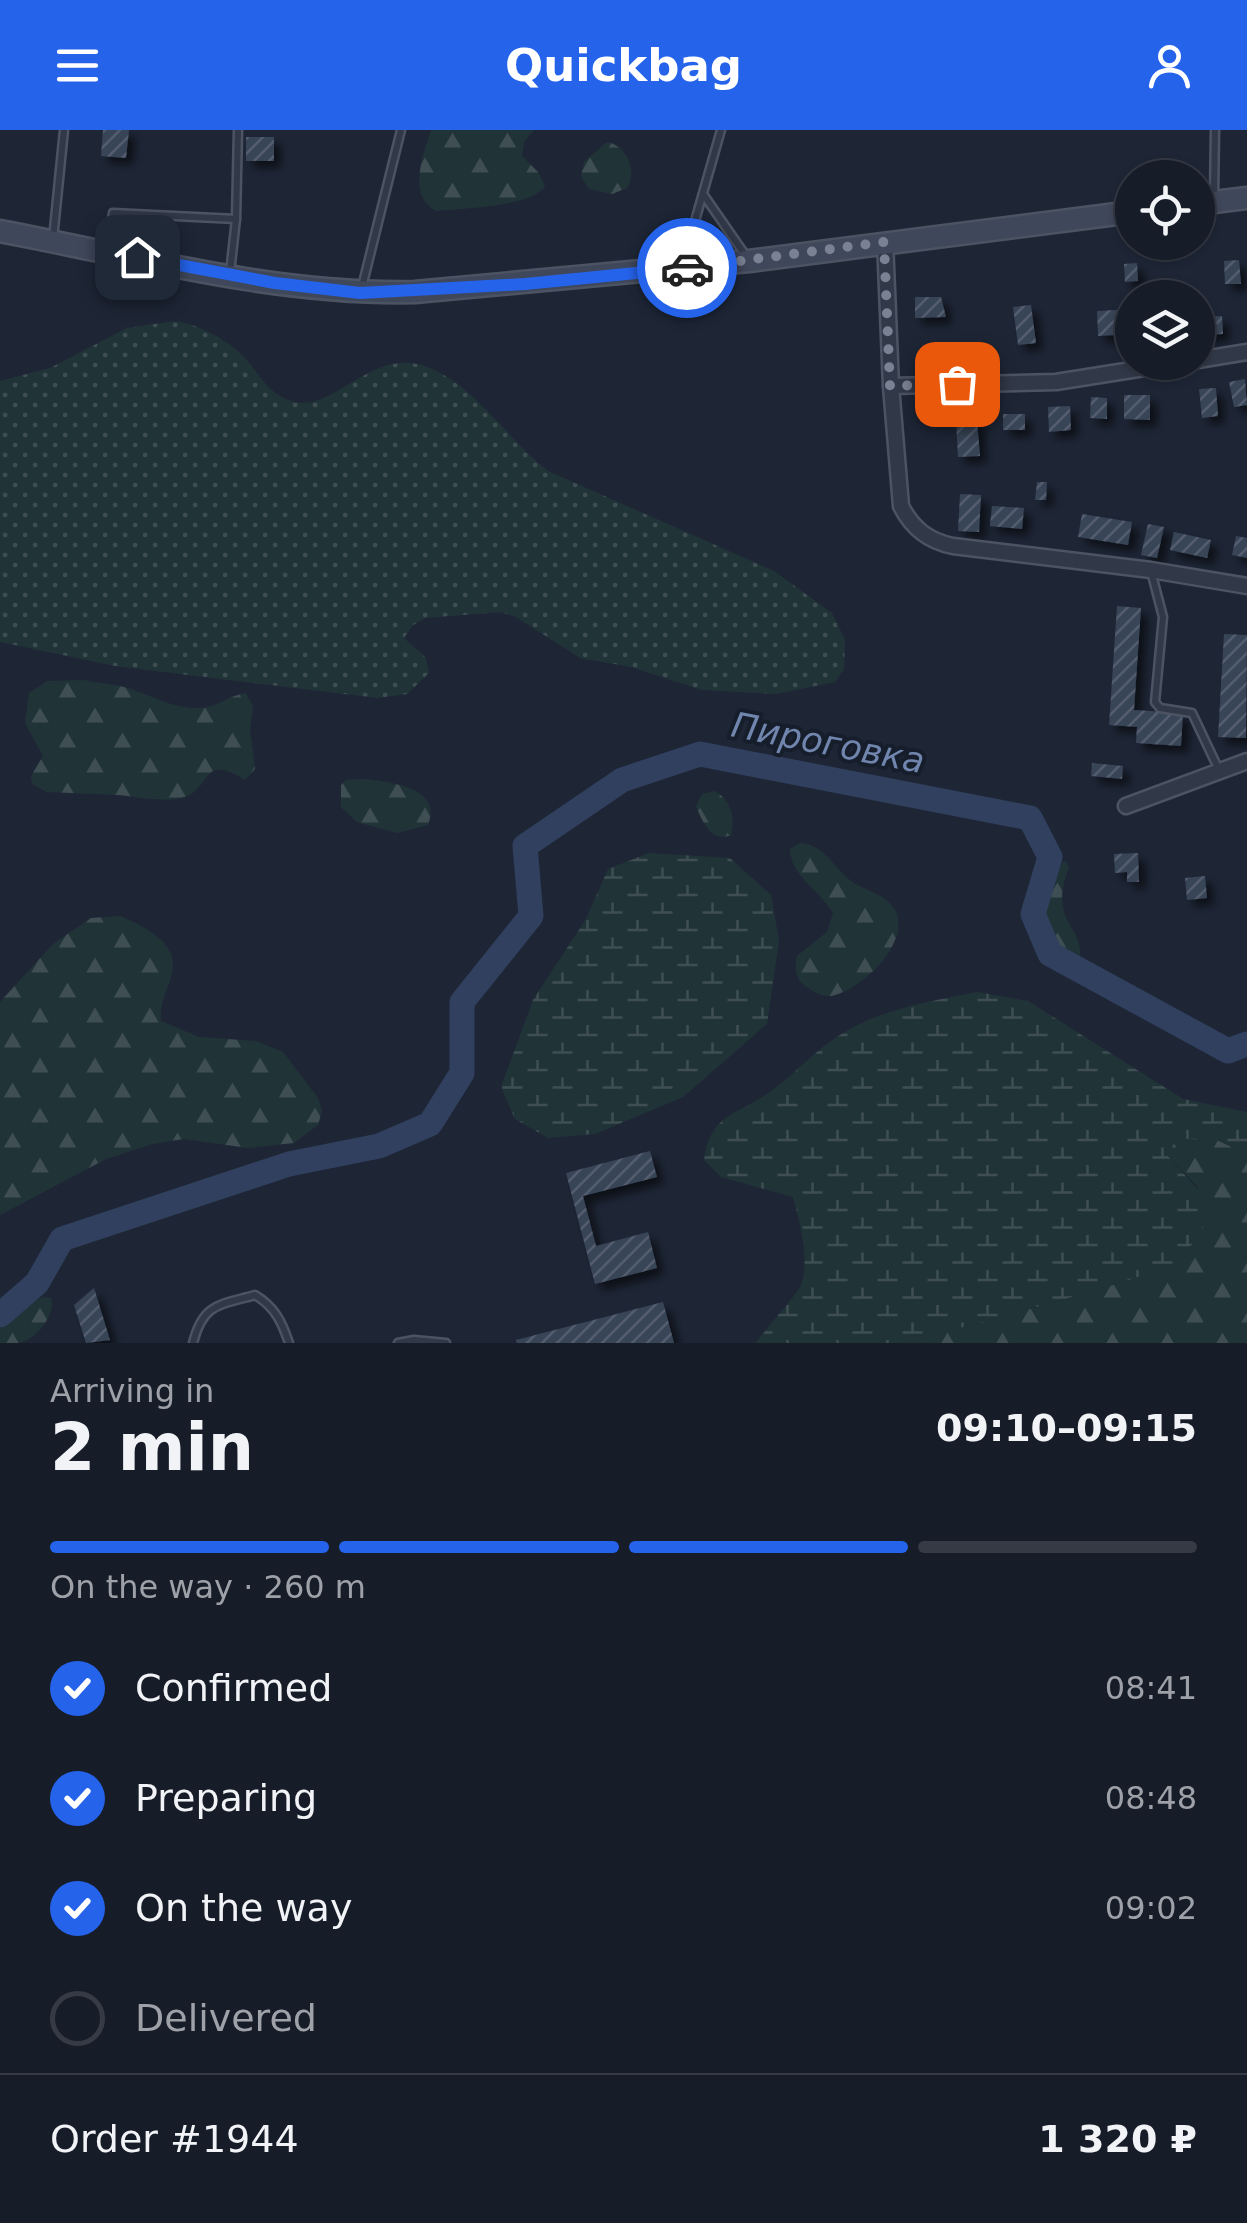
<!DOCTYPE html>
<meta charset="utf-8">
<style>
body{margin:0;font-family:"DejaVu Sans",sans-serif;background:#1f2530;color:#f1f3f6;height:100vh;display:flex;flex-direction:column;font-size:38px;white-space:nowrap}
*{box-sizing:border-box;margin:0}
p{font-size:32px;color:#9ea1a8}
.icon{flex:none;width:55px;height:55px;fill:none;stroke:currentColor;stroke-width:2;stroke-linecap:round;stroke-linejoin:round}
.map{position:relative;height:1213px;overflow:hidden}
.drawer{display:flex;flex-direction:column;background:#161c28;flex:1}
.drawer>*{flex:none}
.tools{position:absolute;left:1115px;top:30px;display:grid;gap:20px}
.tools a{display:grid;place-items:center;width:100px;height:100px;border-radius:50%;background:#161c28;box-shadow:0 2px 8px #0004,0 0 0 2px #353a45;font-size:50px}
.pin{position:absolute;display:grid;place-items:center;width:85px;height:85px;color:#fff;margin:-42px;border-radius:20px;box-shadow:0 5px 15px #0006}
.courier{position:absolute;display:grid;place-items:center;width:100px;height:100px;margin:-50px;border:8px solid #2563eb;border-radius:50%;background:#fff;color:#222;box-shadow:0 2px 12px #0007}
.overview em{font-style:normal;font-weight:800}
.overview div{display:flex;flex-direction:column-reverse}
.overview{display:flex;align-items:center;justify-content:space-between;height:170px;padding:0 50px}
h1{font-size:65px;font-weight:800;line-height:75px}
.bar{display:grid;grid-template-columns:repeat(4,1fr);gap:15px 10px;align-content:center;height:120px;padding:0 50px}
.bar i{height:12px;border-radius:8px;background:#353a45}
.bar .on{background:#2563eb}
.bar p{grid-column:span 4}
.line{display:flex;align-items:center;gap:25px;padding:0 50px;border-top:2px solid #353a45}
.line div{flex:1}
ol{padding:0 50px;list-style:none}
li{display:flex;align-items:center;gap:30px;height:110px}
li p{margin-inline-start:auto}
li .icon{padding:10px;border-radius:50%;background:#2563eb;color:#fff;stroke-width:4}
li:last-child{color:#9ea1a8}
li i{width:55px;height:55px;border:5px solid #353a45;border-radius:50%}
header{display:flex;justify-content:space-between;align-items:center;height:130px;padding:0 50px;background:#2563eb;color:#fff;font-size:45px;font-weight:800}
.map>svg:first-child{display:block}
.grass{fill:url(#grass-dots)}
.forest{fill:url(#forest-firs)}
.wetland{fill:url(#wetland-marsh)}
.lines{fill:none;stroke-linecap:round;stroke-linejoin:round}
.river{stroke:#30405e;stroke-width:25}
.building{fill:url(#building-hatch);filter:url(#shadow)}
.service-casing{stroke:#4c5362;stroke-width:11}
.minor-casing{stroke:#4c5362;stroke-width:19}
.secondary-casing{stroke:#4c5362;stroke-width:25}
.service{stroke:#313847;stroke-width:6}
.minor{stroke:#313847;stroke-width:14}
.secondary{stroke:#3f475a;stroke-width:20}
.done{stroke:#7a8192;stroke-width:10;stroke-dasharray:0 18}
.route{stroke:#2563eb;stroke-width:12}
.labels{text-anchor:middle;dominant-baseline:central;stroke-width:8;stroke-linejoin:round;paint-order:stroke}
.water-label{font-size:35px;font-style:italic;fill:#7186ae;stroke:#171e2b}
</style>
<header><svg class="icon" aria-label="menu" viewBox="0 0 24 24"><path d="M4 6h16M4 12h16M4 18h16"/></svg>Quickbag<svg class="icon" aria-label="person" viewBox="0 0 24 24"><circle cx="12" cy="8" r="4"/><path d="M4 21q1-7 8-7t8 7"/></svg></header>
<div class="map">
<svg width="1247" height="1213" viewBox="0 0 1247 1213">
<defs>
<pattern id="grass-dots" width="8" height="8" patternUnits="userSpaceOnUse" patternTransform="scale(2.5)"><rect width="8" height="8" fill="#203337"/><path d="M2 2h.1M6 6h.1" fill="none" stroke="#3e4e52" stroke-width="1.8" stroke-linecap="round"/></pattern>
<pattern id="forest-firs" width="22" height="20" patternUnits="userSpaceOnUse" patternTransform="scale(2.5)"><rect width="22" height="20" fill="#203337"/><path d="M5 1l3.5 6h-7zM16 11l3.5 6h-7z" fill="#3e4e52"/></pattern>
<pattern id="wetland-marsh" width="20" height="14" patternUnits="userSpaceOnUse" patternTransform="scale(2.5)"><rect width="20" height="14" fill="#203337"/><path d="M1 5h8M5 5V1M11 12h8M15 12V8" fill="none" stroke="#3e4e52"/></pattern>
<pattern id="building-hatch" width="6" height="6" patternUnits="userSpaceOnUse" patternTransform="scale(2.5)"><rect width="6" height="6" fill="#394457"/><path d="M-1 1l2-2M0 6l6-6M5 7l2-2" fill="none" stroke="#535d6e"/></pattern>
<filter id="shadow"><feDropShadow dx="7" dy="7" stdDeviation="5" flood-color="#0009"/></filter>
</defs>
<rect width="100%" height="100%" fill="#1e2636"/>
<!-- grass -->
<path class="grass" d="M175,191C197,194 226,209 242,225C260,243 265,262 291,271C334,285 371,215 427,237C476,256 507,309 548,341L774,441L832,483L845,510L844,539L835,552L776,564L702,560L631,537L580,528L516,487L501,482L426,488L413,495L404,508L426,528L429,543L407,564L378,568L115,536L0,512V251L50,238L127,198Z"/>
<!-- forest -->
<g class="forest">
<path d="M431,0H534L524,12L522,26L538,42L545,56C532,77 461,78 436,81C406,65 424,24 431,0Z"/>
<path d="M607,12C626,15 638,41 627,58L612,64L589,59L581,46L584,32Z"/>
<path d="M84,550C97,553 111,554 124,557C149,564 174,580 201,578C218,577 230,565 246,563L253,577L250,599L255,639L245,650C199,621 213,661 181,668C160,672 138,667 118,665C94,664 70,663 47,662L32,654L31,646L43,626L25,593L29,563L47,551Z"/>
<path d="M367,649C393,653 443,658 428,695L397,703L357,692L341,677V655L346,650Z"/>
<path d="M715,661C731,671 735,686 731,705C712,714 702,691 696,676L702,664Z"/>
<path d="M800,713C826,715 834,740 854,753C866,761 884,764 893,777C916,809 861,861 831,866C821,867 810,860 803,854C795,847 795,836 797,826L827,802L833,783C820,760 791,747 790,719Z"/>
<path d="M1065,731L1069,737C1063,753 1059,768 1065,785C1071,801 1084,811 1079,830C1042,821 1030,749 1065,731Z"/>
<path d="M120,786C138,794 173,809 173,834C173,854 158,870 161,891L199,907L256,911L283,922L318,968L322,981L318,995L294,1013L248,1018L184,1009L152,1014L106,1029L0,1085V872L53,814L91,788Z"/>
<polygon points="1177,1008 1219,1011 1247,1024 1247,1213 906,1213 1104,1158 1198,1057 1167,1025"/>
<path d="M44,1167L51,1168C56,1185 36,1210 18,1213C12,1213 6,1213 0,1213V1199L33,1171Z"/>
</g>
<!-- wetland -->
<g class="wetland">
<polygon points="649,723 730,728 771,765 779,811 767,894 683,967 595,1004 548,1008 515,989 501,957 533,870 586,789 608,739"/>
<path d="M977,862L1028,871L1183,969L1247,982V1024L1219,1011L1177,1008L1167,1025L1211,1074L1200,1106L1171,1136L1104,1158L906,1213H756C765,1200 798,1163 801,1155C810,1130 800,1092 793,1067L721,1047L704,1030C711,983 736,986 770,962C795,944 816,919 843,903C882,879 932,871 977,862Z"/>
</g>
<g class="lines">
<!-- river -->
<polyline class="river" points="0,1185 37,1153 62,1109 289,1034 379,1016 430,994 462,943 462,872 531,786 525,716 622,650 700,624 1030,688 1050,727 1033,784 1050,824 1228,921 1247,914"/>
</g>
<!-- building -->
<g class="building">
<polygon points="103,0 129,0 126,28 101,26"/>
<rect x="246" y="7" width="28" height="24"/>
<polygon points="1239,130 1241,154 1225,154 1224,131"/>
<polygon points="1137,133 1138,151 1125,152 1124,134"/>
<polygon points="915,167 941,167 946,187 915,188"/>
<polygon points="1031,175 1036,213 1018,215 1013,177"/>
<polygon points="1132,179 1132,204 1098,206 1097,181"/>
<polygon points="1222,186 1223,204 1198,205 1198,187"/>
<polygon points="1245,249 1247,275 1234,277 1229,252"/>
<polygon points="1216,258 1218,286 1202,288 1199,259"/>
<polygon points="1124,265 1150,265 1150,290 1124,289"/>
<polygon points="1091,267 1107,268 1107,289 1090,288"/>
<polygon points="1070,276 1071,300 1049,302 1048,277"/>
<rect x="1003" y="284" width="22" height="16"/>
<polygon points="977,290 980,326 958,327 956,291"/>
<polygon points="1037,352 1047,352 1046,370 1035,370"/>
<polygon points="960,364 981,365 979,402 958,401"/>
<polygon points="992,376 1024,378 1022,399 990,396"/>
<polygon points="1082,384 1132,392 1128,415 1078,407"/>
<polygon points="1148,394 1164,397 1157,428 1141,425"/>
<polygon points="1174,402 1211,410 1207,428 1170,420"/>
<polygon points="1236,406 1247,408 1247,428 1232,425"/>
<polygon points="1117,476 1141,478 1134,580 1183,583 1181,616 1136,613 1137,597 1109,595"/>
<polygon points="1224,504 1247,505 1246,608 1218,607"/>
<polygon points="1092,633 1123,636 1122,649 1091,646"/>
<polygon points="1138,723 1139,752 1127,752 1127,742 1115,743 1114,724"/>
<polygon points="1205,746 1207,768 1187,770 1185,748"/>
<polygon points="650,1021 657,1047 583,1066 596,1116 648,1102 657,1138 595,1154 566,1043"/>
<polygon points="94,1158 110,1210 86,1213 74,1175"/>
<polygon points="663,1172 674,1213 517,1213 516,1210"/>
</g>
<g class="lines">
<!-- service casing -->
<g class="service-casing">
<g id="service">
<polyline points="703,64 746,126"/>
<polyline points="1214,66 1215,0"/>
<polyline points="53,109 64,0"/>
<polyline points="106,118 113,83 236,89"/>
<polyline points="683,133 721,0"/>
<polyline points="230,143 236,89 238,0"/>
<polyline points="362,157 401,0"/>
<polyline points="1151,441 1163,487 1155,572 1160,578 1192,583 1219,640"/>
<path d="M193,1213C203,1173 220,1175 255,1165C275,1177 282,1192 289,1213"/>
<polyline points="398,1213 414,1210 446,1213"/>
</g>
</g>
<!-- minor casing -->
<g class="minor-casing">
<g id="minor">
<polyline points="885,111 891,256 1056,252 1182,232"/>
<polyline points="1198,230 1247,222"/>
<path d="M891,256L901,376C912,398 928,411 953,416L1151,440L1247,456"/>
<polyline points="1126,676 1247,631"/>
</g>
</g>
<!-- secondary casing -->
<g class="secondary-casing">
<g id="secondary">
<polyline points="1198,74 1247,68"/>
<path d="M0,101C137,127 275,165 415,162L749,131L1132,82"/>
</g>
</g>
<!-- service -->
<use href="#service" class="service"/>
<!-- minor -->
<use href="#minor" class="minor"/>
<!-- secondary -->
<use href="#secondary" class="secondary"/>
</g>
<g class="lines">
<!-- done -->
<polyline class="done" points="687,138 884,112 890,256 957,254"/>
<!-- route -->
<polyline class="route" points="137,127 275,153 360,163 525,154 687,138"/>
</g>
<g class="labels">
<!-- water labels -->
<g class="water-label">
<text transform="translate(828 613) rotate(11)">Пироговка</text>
</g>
</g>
</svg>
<div class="tools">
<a><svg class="icon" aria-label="locate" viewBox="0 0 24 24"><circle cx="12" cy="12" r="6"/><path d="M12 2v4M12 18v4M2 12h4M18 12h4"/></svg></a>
<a><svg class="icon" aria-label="layers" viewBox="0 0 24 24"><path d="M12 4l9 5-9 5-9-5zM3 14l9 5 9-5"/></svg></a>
</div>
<div class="pin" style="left:957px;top:254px;background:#ea580c"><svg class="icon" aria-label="bag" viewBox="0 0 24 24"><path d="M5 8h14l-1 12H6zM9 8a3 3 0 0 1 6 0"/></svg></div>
<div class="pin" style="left:137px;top:127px;background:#1f2937"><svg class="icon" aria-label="home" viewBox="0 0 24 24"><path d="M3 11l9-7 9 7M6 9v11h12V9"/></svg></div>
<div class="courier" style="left:687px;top:138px"><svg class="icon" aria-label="car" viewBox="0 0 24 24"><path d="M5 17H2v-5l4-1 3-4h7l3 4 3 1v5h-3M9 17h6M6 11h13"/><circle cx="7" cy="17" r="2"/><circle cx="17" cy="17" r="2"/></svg></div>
</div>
<section class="drawer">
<div class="overview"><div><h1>2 min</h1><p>Arriving in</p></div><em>09:10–09:15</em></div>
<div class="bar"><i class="on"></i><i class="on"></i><i class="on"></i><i></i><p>On the way · 260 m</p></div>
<ol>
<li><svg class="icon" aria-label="check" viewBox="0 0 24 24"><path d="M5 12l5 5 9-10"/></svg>Confirmed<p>08:41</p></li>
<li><svg class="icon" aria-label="check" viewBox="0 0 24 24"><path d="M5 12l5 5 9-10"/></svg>Preparing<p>08:48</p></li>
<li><svg class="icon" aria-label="check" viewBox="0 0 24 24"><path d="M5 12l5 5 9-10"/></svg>On the way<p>09:02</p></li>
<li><i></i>Delivered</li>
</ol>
<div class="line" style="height:130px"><div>Order #1944</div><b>1 320 ₽</b></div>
</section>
